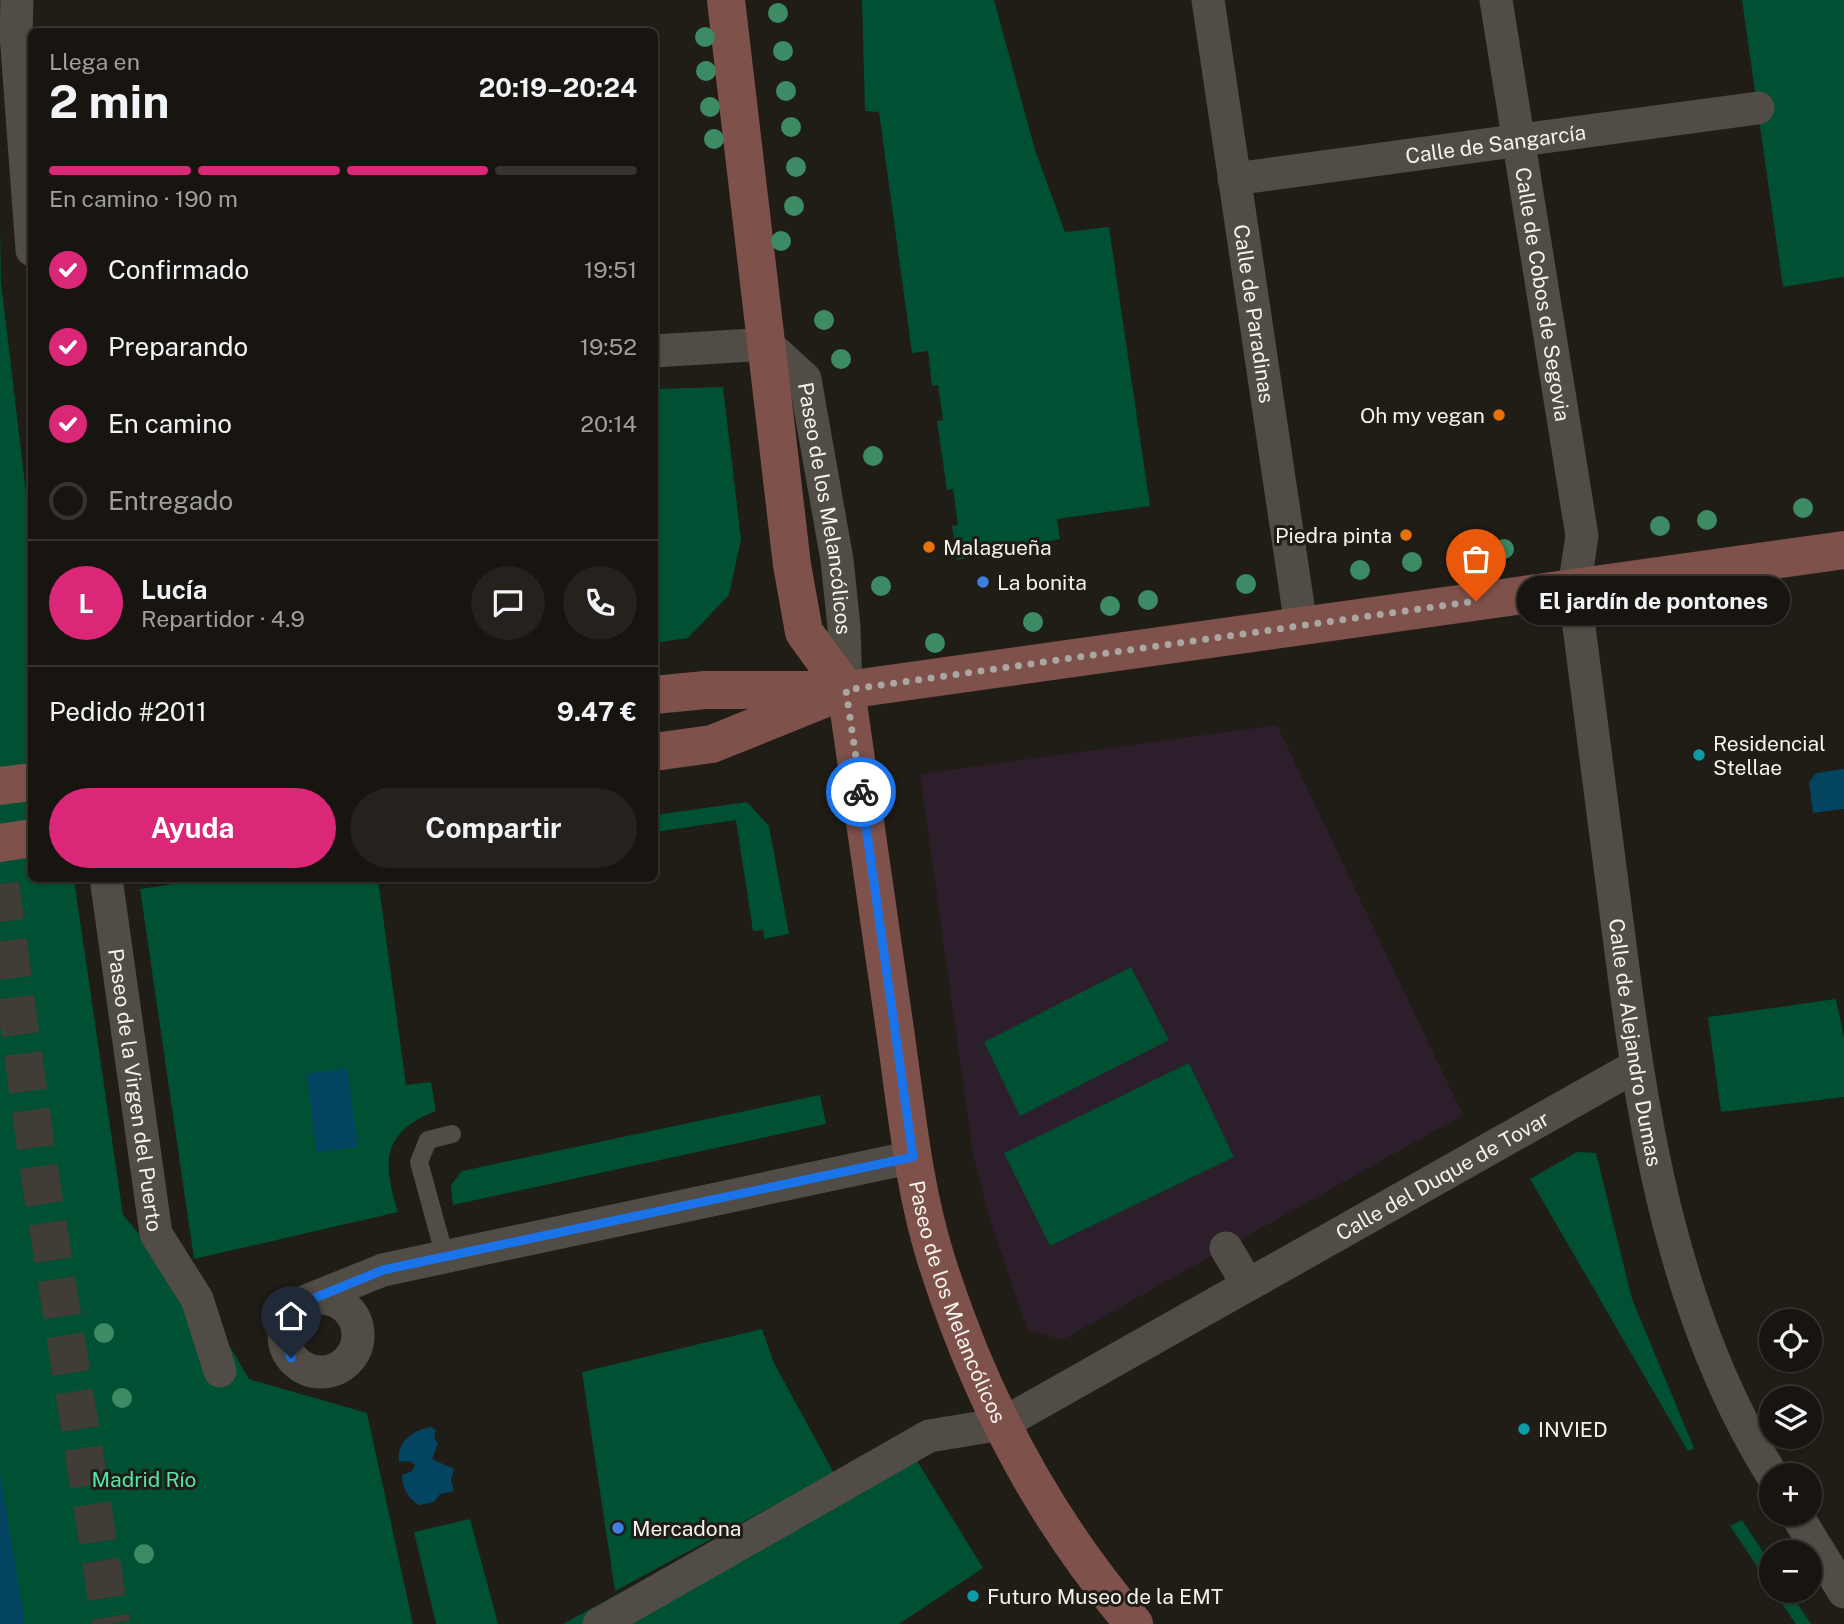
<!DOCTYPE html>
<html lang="es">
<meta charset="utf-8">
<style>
body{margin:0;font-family:"Public Sans",sans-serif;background:#25221e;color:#f1f3f6;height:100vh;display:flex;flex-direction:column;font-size:26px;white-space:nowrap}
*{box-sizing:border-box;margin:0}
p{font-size:23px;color:#9f9f9f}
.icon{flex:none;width:38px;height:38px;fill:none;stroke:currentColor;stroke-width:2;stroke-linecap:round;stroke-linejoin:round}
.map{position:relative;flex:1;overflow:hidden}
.side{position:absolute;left:28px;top:28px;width:630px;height:854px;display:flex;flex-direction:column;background:#181510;border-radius:10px;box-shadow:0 2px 5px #0004,0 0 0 2px #363430}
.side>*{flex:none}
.tools{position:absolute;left:1759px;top:1309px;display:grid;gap:14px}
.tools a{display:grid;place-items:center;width:63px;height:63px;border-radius:50%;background:#181510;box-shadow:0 2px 5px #0004,0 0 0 2px #363430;font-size:35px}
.pin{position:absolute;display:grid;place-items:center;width:60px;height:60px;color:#fff;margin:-72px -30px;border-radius:50% 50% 50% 0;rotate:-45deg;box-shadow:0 0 7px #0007}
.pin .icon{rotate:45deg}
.courier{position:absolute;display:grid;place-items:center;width:70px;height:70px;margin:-35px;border:5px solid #1a73e8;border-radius:50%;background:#fff;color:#222;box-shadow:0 2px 9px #0007}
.bubble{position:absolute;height:49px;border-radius:24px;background:#181510;box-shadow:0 2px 5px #0004,0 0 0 2px #363430;font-size:23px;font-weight:700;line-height:49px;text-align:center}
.overview em{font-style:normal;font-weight:700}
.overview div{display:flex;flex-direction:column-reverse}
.overview{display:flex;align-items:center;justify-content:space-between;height:119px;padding:0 21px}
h1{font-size:46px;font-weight:700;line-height:52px}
.bar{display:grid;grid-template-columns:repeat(4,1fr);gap:10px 7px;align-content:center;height:84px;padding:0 21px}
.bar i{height:9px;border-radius:5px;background:#363430}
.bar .on{background:#db2777}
.bar p{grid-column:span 4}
.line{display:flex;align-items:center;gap:18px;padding:0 21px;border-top:2px solid #363430}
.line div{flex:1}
.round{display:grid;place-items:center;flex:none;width:74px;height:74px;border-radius:37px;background:#25221e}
ol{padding:0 21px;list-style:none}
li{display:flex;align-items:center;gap:21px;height:77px}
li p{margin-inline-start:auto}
li .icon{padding:7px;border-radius:50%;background:#db2777;color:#fff;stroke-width:4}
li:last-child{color:#9f9f9f}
li i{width:38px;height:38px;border:4px solid #363430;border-radius:50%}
.action{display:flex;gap:14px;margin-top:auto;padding:14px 21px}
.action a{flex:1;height:80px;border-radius:42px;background:#db2777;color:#fff;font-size:28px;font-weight:700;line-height:80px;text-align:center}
.action a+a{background:#25221e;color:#f1f3f6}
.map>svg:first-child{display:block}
.education{fill:#2c1e2a}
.green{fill:#005034}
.water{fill:#034561}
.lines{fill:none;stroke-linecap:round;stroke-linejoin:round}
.highway-tunnel{stroke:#403c36;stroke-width:38;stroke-dasharray:38 19;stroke-linecap:butt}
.lane{stroke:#514c45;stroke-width:18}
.street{stroke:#514c45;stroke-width:33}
.secondary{stroke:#7f514b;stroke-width:38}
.tree{fill:#3c8b65}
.done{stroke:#aaa7a2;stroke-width:7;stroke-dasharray:0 12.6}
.route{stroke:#1a73e8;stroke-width:9}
.food-dot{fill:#e8710a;stroke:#201c16;stroke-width:2.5}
.shop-dot{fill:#3f7fe0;stroke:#201c16;stroke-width:2.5}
.culture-dot{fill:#0f9aa8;stroke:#201c16;stroke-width:2.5}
.labels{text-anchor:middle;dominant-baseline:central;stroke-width:6;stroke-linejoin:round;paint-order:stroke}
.street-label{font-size:21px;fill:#f4f2ed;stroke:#201c16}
.poi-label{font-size:21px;fill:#f4f2ed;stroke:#201c16;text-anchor:start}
.park-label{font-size:21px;fill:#52e6a6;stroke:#201c16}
</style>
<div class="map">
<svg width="1844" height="1624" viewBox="0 0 1844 1624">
<rect width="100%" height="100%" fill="#201c16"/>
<!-- education -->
<polygon class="education" points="1277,725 1463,1115 1062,1340 1028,1330 991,1224 973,1154 920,774"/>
<!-- green -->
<g class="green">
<polygon points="862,0 994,0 1035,150 1065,232 1109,227 1150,506 1057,519 1060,539 957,560 952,526 958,525 953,489 947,490 937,421 943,420 938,385 932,386 928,351 912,353 879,112 865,111"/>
<polygon points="1742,0 1844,0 1844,277 1783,287"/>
<polygon points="0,226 1,282 32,543 32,878 74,879 123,1215 219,1328 249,1379 367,1413 413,1624 0,1624"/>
<polygon points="723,387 741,539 729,595 688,638 655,643 655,389"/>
<polygon points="747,802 769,826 789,934 764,939 763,930 753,931 736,820 655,832 655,815"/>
<path d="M212,878L378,879L406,1085L431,1082L436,1111C382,1132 382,1162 398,1212L194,1259L140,889Z"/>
<polygon points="1131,967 1169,1040 1020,1116 984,1042"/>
<polygon points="1836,999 1844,1038 1844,1097 1721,1112 1708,1017"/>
<polygon points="1189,1063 1234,1157 1050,1246 1004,1153"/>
<polygon points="820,1095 826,1124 453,1205 451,1185 462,1171"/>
<polygon points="1577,1152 1596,1153 1632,1299 1694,1448 1688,1451 1530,1179"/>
<polygon points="762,1329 774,1363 834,1473 615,1591 582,1372"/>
<polygon points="903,1438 983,1568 899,1624 563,1624"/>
<polygon points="470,1519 498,1624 436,1624 414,1532"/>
<polygon points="1742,1520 1771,1564 1771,1587 1730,1526"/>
<polygon points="1773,1591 1789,1591 1811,1624 1796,1624"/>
</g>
<!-- water -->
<g class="water">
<polygon points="1844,769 1844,809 1813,813 1809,782 1816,773"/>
<polygon points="347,1068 358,1147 317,1152 306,1074"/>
<path d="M431,1427L436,1430L434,1438L438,1443L432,1459L454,1469L451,1480L454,1491L440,1494L434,1502L420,1505C409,1501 402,1487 402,1475L412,1471L415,1465L409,1461L399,1462C396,1443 412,1430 431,1427Z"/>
<polygon points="0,1474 25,1624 0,1624"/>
</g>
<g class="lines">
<!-- highway-tunnel -->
<polyline class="highway-tunnel" points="0,884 38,1163 111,1624"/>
<!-- lane -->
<polyline class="lane" points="445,1257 419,1162 428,1140 452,1134"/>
<!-- street -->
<g class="street">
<polyline points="17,0 16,34 32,250"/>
<path id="s1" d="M1208,0L1301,626"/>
<path id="s2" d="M1496,0L1582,536L1574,588C1589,702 1603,816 1618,929C1642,1117 1670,1311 1772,1475"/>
<path id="s3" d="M1234,179L1758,108"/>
<path id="s4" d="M654,351L767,344L805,379L837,560L844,627L846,690"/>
<path id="s5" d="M106,878L156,1234L197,1299L220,1371"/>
<path id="s6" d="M1226,1248L1248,1285L1636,1066"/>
<circle cx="321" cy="1335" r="37"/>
<polyline points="311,1299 383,1270 913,1157"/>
<polyline points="1796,1514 1844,1592"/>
<polyline points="599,1624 929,1436 1002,1424 1248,1285"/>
</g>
<!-- secondary -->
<g class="secondary">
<path id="s7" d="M726,0L792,565L804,632L846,690C862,803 879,916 895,1030C906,1106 913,1186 936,1259C978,1393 1042,1517 1134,1624"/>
<polyline points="654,695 705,690 846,690 1844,550"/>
<polyline points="654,752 712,744 831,696"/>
<polyline points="0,786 32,782"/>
<polyline points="0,843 32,838"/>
</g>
</g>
<!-- trees -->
<g class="tree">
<circle cx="778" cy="13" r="10"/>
<circle cx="705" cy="37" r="10"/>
<circle cx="783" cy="51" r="10"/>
<circle cx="706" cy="71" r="10"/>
<circle cx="786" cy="91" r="10"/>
<circle cx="710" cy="107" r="10"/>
<circle cx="791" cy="127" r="10"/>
<circle cx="714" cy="139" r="10"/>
<circle cx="796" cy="167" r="10"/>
<circle cx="794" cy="206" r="10"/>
<circle cx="781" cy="241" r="10"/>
<circle cx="824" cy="320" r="10"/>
<circle cx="841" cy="359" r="10"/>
<circle cx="873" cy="456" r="10"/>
<circle cx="1803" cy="508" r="10"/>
<circle cx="1707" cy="520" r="10"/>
<circle cx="1660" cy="526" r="10"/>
<circle cx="1504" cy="549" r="10"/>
<circle cx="1412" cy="562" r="10"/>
<circle cx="1360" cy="570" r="10"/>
<circle cx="1246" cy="584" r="10"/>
<circle cx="881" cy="586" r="10"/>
<circle cx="1148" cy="600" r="10"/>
<circle cx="1110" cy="606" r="10"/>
<circle cx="1033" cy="622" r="10"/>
<circle cx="935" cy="643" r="10"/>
<circle cx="104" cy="1333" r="10"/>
<circle cx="122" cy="1398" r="10"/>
<circle cx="144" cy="1554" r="10"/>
</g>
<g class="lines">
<!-- done -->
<polyline class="done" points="861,792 846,690 1476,601"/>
<!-- route -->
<polyline class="route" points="291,1358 283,1335 291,1312 300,1304 383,1270 913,1157 861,792"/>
</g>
<!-- markers -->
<g class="food-dot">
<circle cx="1499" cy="415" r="7"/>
<circle cx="1406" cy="535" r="7"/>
<circle cx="929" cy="547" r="7"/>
</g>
<g class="shop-dot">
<circle cx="983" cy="582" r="7"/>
<circle cx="618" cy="1528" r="7"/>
</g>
<g class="culture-dot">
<circle cx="1699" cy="755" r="7"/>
<circle cx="1524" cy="1429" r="7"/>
<circle cx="973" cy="1596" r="7"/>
</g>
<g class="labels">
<!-- street labels -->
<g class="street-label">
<text stroke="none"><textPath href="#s3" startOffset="264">Calle de Sangarcía</textPath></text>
<text stroke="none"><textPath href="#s2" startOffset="298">Calle de Cobos de Segovia</textPath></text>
<text stroke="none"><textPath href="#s1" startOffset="317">Calle de Paradinas</textPath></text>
<text stroke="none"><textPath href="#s4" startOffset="296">Paseo de los Melancólicos</textPath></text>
<text stroke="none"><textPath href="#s2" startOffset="1054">Calle de Alejandro Dumas</textPath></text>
<text stroke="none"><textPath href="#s5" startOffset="214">Paseo de la Virgen del Puerto</textPath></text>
<text stroke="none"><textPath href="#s6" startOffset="266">Calle del Duque de Tovar</textPath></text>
<text stroke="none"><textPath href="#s7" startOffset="1332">Paseo de los Melancólicos</textPath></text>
</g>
<!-- poi labels -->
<g class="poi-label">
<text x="1485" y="415" text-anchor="end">Oh my vegan</text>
<text x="1392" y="535" text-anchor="end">Piedra pinta</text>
<text x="943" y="547">Malagueña</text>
<text x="997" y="582">La bonita</text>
<text x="1713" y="743">Residencial<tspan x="1713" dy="24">Stellae</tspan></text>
<text x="1538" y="1429">INVIED</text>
<text x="632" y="1528">Mercadona</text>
<text x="987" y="1596">Futuro Museo de la EMT</text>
</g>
<!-- park labels -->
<g class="park-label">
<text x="144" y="1479">Madrid Río</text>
</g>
</g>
</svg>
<div class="tools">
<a><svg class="icon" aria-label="locate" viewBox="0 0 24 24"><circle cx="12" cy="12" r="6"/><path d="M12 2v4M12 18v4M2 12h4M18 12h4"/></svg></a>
<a><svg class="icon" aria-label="layers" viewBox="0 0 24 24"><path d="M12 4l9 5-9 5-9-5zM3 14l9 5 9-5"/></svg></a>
<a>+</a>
<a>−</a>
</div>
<div class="pin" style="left:1476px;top:601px;background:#ea580c"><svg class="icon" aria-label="bag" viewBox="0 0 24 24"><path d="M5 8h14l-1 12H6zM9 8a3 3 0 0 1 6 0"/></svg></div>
<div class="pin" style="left:291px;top:1358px;background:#1f2937"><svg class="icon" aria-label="home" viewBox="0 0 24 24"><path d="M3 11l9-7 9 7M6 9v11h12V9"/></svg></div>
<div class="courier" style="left:861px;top:792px"><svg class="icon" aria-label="bike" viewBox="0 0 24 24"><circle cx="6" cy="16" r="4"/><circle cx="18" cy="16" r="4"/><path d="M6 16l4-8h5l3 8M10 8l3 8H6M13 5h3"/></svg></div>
<div class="bubble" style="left:1517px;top:576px;width:273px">El jardín de pontones</div>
<section class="side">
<div class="overview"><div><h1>2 min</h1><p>Llega en</p></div><em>20:19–20:24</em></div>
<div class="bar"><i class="on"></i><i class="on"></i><i class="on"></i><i></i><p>En camino · 190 m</p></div>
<ol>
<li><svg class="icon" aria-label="check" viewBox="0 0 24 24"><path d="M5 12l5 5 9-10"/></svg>Confirmado<p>19:51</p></li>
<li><svg class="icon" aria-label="check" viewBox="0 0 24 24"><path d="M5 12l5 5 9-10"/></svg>Preparando<p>19:52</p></li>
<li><svg class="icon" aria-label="check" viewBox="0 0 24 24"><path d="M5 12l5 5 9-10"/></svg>En camino<p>20:14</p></li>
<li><i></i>Entregado</li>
</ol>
<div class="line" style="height:126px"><b class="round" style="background:#db2777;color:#fff">L</b><div><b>Lucía</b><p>Repartidor · 4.9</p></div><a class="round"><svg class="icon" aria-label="chat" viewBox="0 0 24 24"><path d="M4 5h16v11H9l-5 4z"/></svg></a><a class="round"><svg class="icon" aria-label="phone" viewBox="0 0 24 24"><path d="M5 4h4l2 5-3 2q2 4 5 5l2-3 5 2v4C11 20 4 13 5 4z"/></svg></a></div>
<div class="line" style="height:91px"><div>Pedido #2011</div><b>9.47 €</b></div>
<div class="action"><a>Ayuda</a><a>Compartir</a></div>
</section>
</div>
